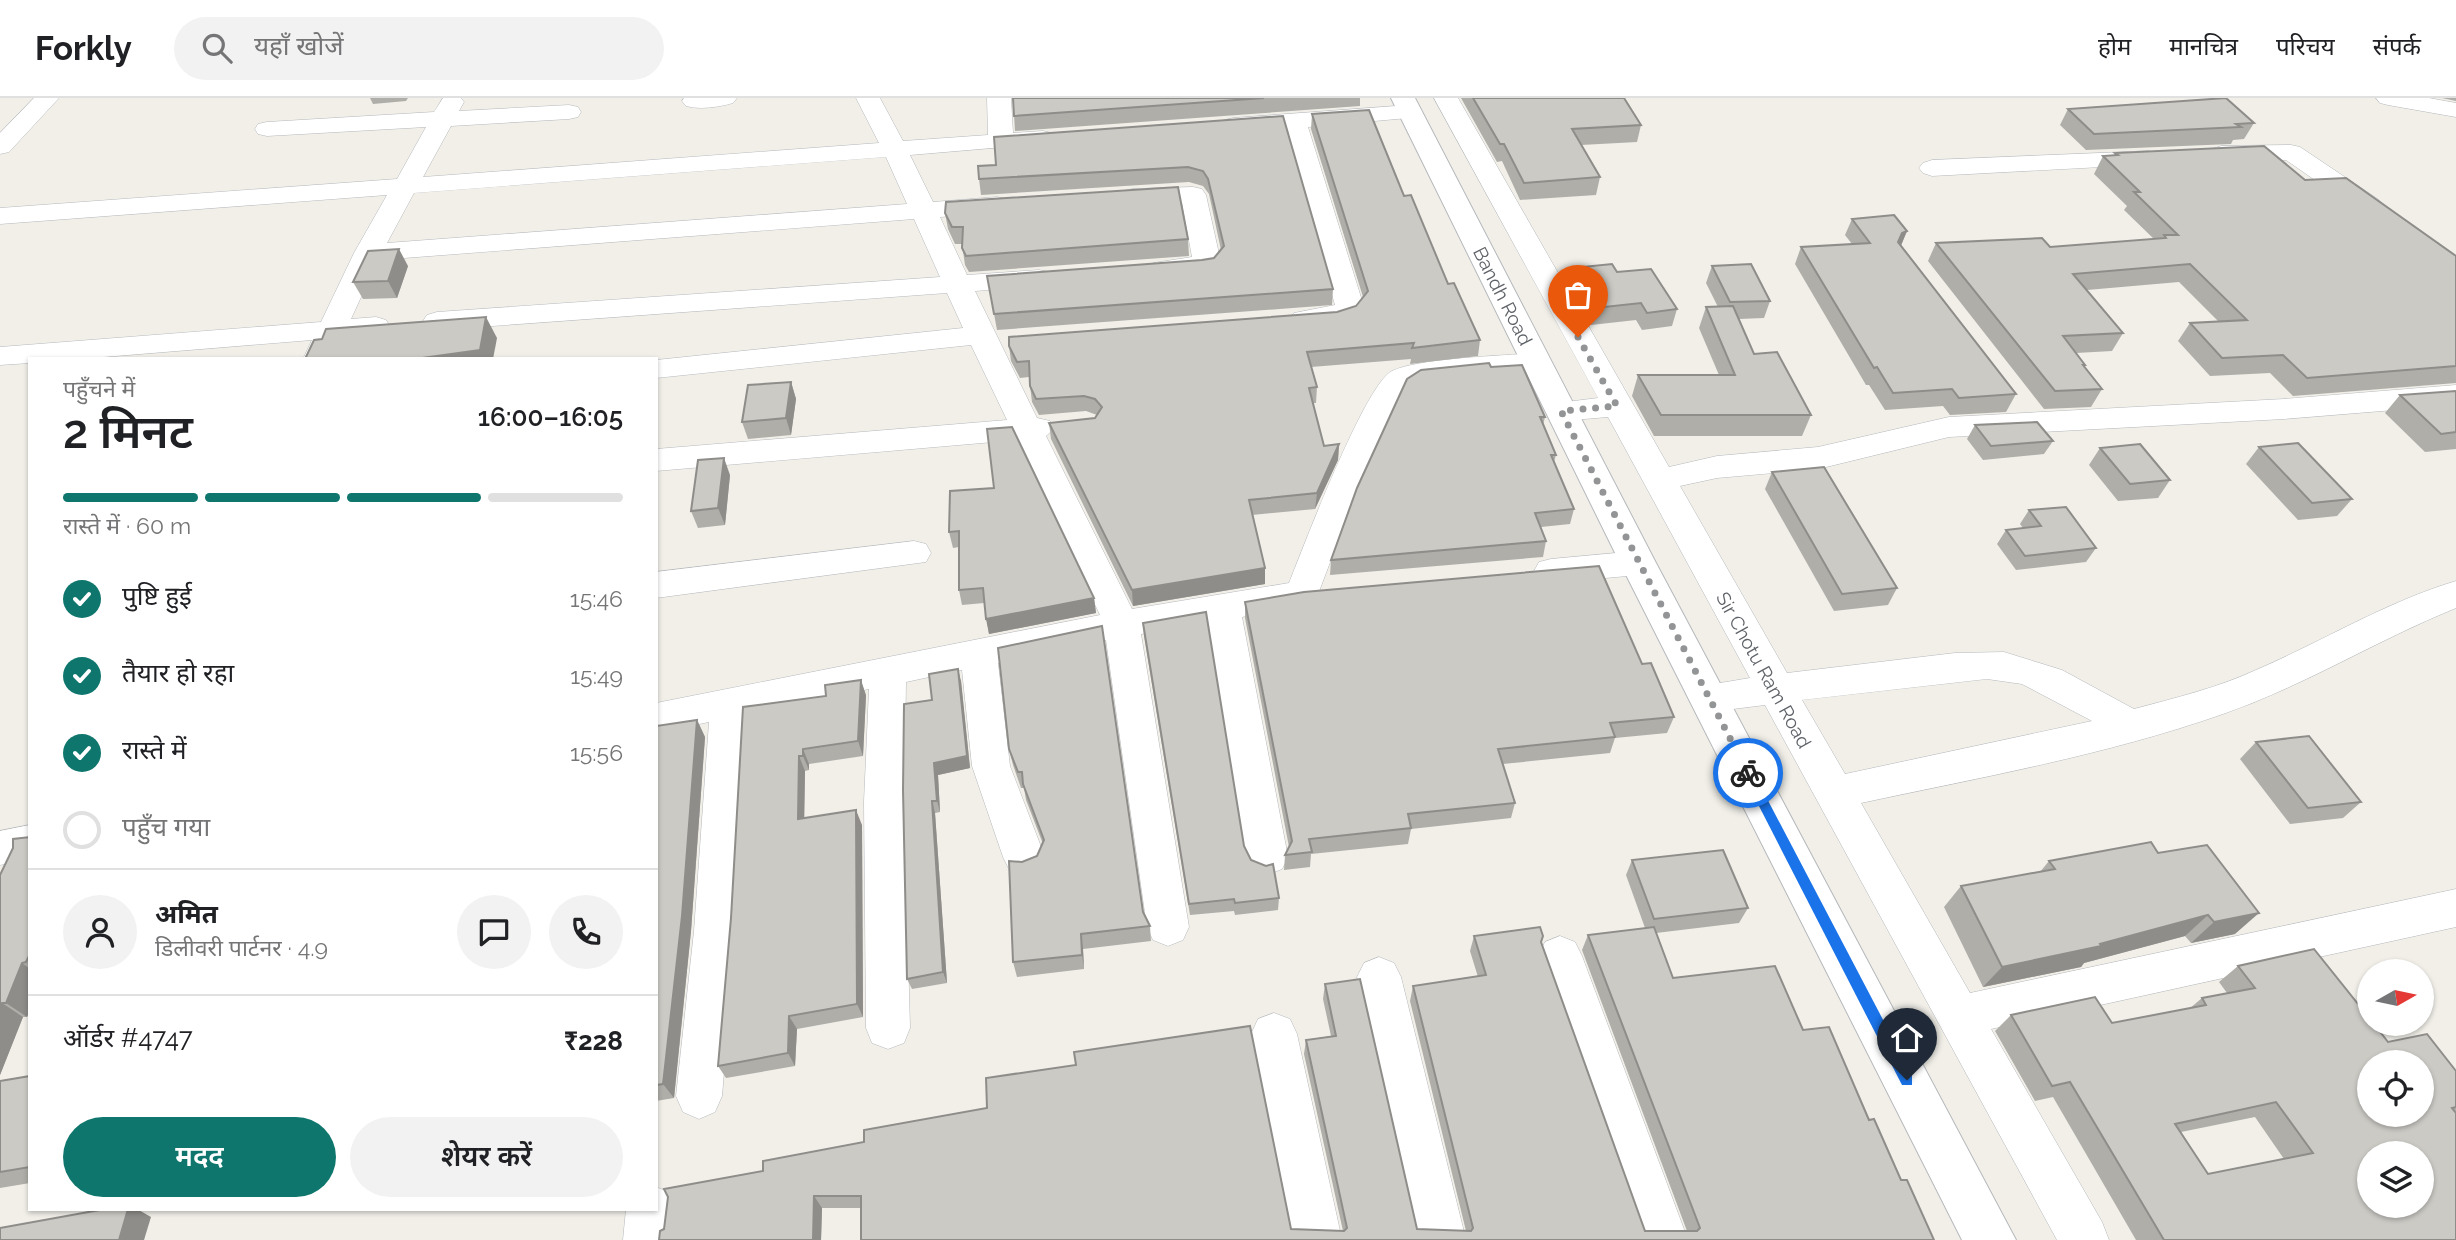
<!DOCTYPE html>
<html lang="hi">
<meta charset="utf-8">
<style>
body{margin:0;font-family:Raleway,"Noto Sans Devanagari",sans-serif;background:#f2f2f2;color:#202124;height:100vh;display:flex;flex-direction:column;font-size:26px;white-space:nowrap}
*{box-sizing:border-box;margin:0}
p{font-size:23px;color:#757577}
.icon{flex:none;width:38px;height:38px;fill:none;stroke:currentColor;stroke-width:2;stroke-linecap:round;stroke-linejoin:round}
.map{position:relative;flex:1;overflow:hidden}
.details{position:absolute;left:28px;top:259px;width:630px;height:854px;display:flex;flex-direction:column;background:#fff;border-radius:0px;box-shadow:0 2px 5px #0004}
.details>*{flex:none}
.needle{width:46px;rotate:81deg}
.buttons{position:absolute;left:2357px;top:861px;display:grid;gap:14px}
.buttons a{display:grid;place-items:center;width:77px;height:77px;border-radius:50%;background:#fff;box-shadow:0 2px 5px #0004;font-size:35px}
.pin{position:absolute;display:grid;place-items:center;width:60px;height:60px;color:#fff;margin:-72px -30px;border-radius:50% 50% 50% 0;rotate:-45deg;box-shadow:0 0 7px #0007}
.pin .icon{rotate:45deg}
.courier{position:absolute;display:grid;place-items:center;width:70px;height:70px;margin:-35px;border:5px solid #1a73e8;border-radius:50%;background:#fff;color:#222;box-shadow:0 2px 9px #0007}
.headline em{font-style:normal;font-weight:600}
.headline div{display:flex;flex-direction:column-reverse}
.headline{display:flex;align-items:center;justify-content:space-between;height:119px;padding:0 35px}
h1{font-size:46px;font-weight:600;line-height:52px}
.bar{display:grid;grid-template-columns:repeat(4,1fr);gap:10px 7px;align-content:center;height:84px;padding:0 35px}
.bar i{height:9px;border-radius:5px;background:#e0e0e0}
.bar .active{background:#0f766e}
.bar p{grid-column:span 4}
.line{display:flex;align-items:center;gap:18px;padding:0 35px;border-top:2px solid #e0e0e0}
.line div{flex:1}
.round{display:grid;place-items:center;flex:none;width:74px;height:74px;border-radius:37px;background:#f2f2f2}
ol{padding:0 35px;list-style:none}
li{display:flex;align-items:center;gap:21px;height:77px}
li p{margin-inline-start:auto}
li .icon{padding:7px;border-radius:50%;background:#0f766e;color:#fff;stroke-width:4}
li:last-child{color:#757577}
li i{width:38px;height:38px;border:4px solid #e0e0e0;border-radius:50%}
.cta{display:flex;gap:14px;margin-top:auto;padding:14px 35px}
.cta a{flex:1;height:80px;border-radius:42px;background:#0f766e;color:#fff;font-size:28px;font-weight:600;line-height:80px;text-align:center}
.cta a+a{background:#f2f2f2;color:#202124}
header{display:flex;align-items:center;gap:42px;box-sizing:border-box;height:98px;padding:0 35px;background:#fff;border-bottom:2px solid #e0e0e0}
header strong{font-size:33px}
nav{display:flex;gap:38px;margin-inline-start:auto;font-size:24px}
.search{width:490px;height:63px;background:#f2f2f2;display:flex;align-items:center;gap:18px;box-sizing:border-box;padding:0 24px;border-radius:38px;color:#757577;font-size:26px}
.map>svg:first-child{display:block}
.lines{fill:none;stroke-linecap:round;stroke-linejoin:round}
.minor-casing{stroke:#b5b8bc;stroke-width:1}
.tertiary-casing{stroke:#b5b8bc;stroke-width:2}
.minor{fill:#fff;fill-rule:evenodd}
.tertiary{fill:#fff;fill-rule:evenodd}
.wall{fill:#afaea9;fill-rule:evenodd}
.shaded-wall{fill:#8f8d8a}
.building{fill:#cccac5;stroke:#8f8d8a;stroke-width:2;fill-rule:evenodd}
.route{fill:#1a73e8}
.done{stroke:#929495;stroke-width:7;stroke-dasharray:0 12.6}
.labels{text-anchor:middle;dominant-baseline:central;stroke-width:6;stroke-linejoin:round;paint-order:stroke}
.street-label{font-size:19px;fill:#5f6368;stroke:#fff}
</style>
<header>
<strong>Forkly</strong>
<div class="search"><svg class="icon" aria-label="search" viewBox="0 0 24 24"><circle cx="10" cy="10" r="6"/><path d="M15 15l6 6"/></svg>यहाँ खोजें</div>
<nav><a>होम</a><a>मानचित्र</a><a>परिचय</a><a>संपर्क</a></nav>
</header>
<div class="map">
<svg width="2456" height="1142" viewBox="0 0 2456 1142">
<rect width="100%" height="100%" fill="#f1efe8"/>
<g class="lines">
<!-- minor casing -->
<g class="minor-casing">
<g id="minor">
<polygon points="34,0 59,0 9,54 0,56 0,35"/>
<path d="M443,0H461L464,4L459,13L569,7L578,9L581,14L578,19L569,21L451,28L423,79L879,45L856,0H880L903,43L988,37L987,0H1011L1013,35L1043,33L1052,35L1055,40L1052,45L910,57L933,104L997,99L1006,101L1010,107L1006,113L997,115L940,119L967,177L1039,172L1049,174L1053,180L1049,186L1039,188L975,193L1037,320L1050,323L1055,330L1046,338L1132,511L1289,485C1303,450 1365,286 1392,273C1419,260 1502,258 1536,255L1547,257L1551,264L1547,271L1418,285L1403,295L1353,404L1315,504L1242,519L1288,759L1282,771L1267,777L1252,771L1246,759L1208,525L1141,536L1189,829L1183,842L1168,848L1153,842L1147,829L1106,542L998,565L1010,668L1045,759L1039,771L1024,777L1009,771L1003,759L972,668L962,572L906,584L904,704L910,930L904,945L888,951L872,945L866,930L864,704L869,591L747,616L736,833L722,998L715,1014L699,1021L683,1014L676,998L694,833L709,624L656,635V605L1100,517L1017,342L656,373V351L1007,322L971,247L656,280V262L963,230L947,195L437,232L427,229L423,223L427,217L437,214L940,179L914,121L378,162L351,221L376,219L386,222L390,228L386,234L343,239L333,261H303L312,242L79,261H30V265L0,267V249L321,224L354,155L387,97L0,126V110L397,81L426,29L267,38L258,36L255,31L258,26L267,24L434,14ZM886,59L907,106L387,145L414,95Z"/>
<path d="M684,0H737L733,5C719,9 700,12 686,8L682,3Z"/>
<path d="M1434,0H1458L1669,369L1717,358L1818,349L1949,319L2284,301L2456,287V307L2284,321L1949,339L1818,371L1717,380L1680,388L1787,575L1955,555L2004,554L2062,572L2134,611C2175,600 2217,590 2256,572C2323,543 2386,504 2456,483V510C2377,542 2304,588 2223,616C2106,657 1983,679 1861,705L1970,895L2456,791V829L1991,931L2102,1124L2109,1142H2057L1765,607L1709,614L1696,609L1690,599L1696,589L1750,580L1608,319L1561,323L1550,320L1546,313L1550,306L1598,300ZM1987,581L2022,586L2092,623L1845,676L1802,602Z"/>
<polygon points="2376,0 2429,0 2456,5 2456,19 2388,7 2380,5"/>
<path d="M1410,7L1419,9L1422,14L1419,19L1308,29L1364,209C1350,230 1317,233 1294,227L1290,221L1294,215L1335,207L1284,31L1233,34L1224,32L1221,27L1224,22L1233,20Z"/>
<polygon points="2291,47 2300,49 2379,102 2383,108 2379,114 2370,116 2361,114 2286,62 2221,64 2212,61 2208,56 2212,51 2221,48"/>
<polygon points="2149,53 2158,56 2162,61 2158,66 1932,78 1923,75 1919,70 1923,65 1932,62"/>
<path d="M1193,89L1202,91L1206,97L1221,165L1217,171C1198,176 1172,182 1153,177L1149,171L1153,165L1192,159L1182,105L1132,107L1123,105L1119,99L1123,93L1132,91Z"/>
<polygon points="914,443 926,446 931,455 926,464 656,500 656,474"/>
<polygon points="1638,453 1650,456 1655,465 1650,474 1638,477 1551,485 1539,482 1534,473 1539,464 1551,461"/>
<polygon points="30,727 30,761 0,767 0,733"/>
<polygon points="1560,838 1575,844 1582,858 1688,1142 1638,1142 1538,858 1545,844"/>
<polygon points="1379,859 1394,865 1401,879 1466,1142 1416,1142 1357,879 1364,865"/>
<polygon points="1274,915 1290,921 1297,936 1342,1142 1292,1142 1251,936 1258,921"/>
<polygon points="656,1089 668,1094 676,1111 673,1142 623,1142 626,1111 656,1111"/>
</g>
</g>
<!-- tertiary casing -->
<g class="tertiary-casing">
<polygon id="tertiary" points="1391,0 1415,0 1656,465 2016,1142 1962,1142 1620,465"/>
</g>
<!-- minor -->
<use href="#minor" class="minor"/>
<!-- tertiary -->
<use href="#tertiary" class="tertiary"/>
</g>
<!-- wall -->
<g class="wall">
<polygon points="370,0 408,0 406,3 373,6"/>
<polygon points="1013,0 1360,0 1360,8 1015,33"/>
<polygon points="1461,0 1624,0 1641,27 1637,44 1581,47 1600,79 1596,97 1520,102 1502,63 1497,64"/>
<polygon points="2442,0 2456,0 2456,3"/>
<polygon points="2068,11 2254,25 2244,41 2233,42 2231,46 2086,52 2060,27"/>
<polygon points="1312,16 1404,98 1448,186 1480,242 1478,258 1410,266 1411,261 1311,269 1317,289 1316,305 1313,305 1324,348 1339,346 1338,362 1315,411 1252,417 1265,486 1133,508 1051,341 1049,325 1095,320 1097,317 1086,313 1039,317 1032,304 1029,279 1020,280 1011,263 1009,248 1337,214 1356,208 1363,199 1311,31"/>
<polygon points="1283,18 1333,191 1332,207 997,232 987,178 1202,162 1214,160 1221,152 1209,96 1203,88 1189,84 981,97 979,81 996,67"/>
<polygon points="2115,55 2305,82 2456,158 2456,285 2293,298 2270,275 2210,278 2178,243 2190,225 2218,223 2179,184 2087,192 2123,235 2112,253 2076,255 2085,267 2084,268 2102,291 2091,309 2044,311 1928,163 1936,145 2050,149 2154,141 2124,112 2127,108 2094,76 2103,58 2114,57"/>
<polygon points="945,115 1188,141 1189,158 969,174 965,167 962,146 955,146 948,131"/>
<polygon points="1852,121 1907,133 1901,147 2016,296 2006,314 1950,317 1943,308 1885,312 1869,287 1866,287 1795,166 1801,149 1852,146 1845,137"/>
<polygon points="408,168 397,200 363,201 353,184"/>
<polygon points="1712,168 1770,203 1764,220 1739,221 1754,256 1811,317 1802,338 1654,338 1632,298 1638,277 1719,277 1699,230 1706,209 1718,209 1706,185"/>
<polygon points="1572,170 1617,174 1677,211 1672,228 1642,232 1636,222 1591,227 1568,187"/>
<polygon points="1491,269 1545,319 1543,327 1556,357 1554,364 1574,411 1570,426 1541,429 1546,443 1543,459 1330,477 1331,462"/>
<polygon points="791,284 796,301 791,337 748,341 742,324"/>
<polygon points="2456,293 2456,351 2425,354 2385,315 2400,297"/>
<polygon points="1975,327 2053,343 2044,356 1983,362 1967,341"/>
<polygon points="2259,349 2352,401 2337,418 2298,422 2246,366"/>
<polygon points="2100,350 2170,382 2158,400 2118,403 2089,367"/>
<polygon points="1772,374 1897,490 1888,507 1834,513 1765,391"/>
<polygon points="730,377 725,427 698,430 691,413"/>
<polygon points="950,393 1094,500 1096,515 989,536 984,505 962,507 959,492 959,449 953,450 949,434"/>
<polygon points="2029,412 2096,450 2086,464 2016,472 1997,446 2006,432 2023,430 2020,426"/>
<polygon points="1245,504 1642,566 1674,619 1667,635 1615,640 1610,655 1503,666 1515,705 1511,720 1411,731 1408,746 1311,756 1310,769 1284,772 1285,757 1289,749 1245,520"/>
<polygon points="1143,525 1244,748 1251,762 1279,800 1278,812 1235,817 1234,813 1190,817 1144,538"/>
<polygon points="961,583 970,670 938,677 940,714 935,715 947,885 912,891 907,881 932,602"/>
<polygon points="866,597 863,658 809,666 809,672 805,673 804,720 862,727 863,919 797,931 795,968 726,980 718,968 731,820 743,609"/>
<polygon points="697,622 705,639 691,833 674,1000 656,1003 656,628"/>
<polygon points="2256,644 2361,704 2343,720 2290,726 2240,661"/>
<polygon points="1009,651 1143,814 1150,828 1151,843 1083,851 1084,871 1017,879 1013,864 1022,764 1037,758 1043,746 1026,702 1024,690 1021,690 1013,667"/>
<polygon points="30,739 30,912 27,919 23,919 0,977 0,777"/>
<polygon points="2158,755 2235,836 2191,845 2185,838 2084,865 2081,869 1983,889 1944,809 1961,788 2040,774 2049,763"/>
<polygon points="1632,762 1748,810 1739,825 1656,835 1673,880 1803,932 1869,1022 1934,1142 861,1142 861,1110 822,1110 821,1142 659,1142 763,1073 1291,1131 1343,1133 1304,956 1306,942 1331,938 1323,901 1325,886 1417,1131 1466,1133 1410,903 1413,888 1478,879 1470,853 1474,838 1541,844 1645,1133 1687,1133 1582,852 1588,837 1645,830 1626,777"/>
<path d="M2238,868L2388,944L2456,973V1142H2136L2053,999L2035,1003L1995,933L2011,917L2112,925L2189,911L2202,900L2227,895L2219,884ZM2255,1019L2284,1061L2208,1076L2181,1034Z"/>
<polygon points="30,978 30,1085 0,1090 0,983"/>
</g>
<!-- shaded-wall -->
<g class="shaded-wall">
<polygon points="1907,133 1900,150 1895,152 1902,135"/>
<polygon points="399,151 408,168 397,200 388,183"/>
<polygon points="486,219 497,240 493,261 415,261"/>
<polygon points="791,284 796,301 791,337 786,320"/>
<polygon points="1339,346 1338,362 1315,411 1317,395"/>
<polygon points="724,360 730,377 725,427 718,410"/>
<polygon points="1265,470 1265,486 1133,508 1132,492"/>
<polygon points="1094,500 1096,515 989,536 986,521"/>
<polygon points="958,571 961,583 970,670 938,677 940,714 937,703 934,665"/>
<polygon points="861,582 866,597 863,658 858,643"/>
<polygon points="697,622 705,639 691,833 674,1000 663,986"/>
<polygon points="803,651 809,666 809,672 803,658"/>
<polygon points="799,658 805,673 804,735 798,721"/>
<polygon points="932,703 935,715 947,885 943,874"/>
<polygon points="856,712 862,727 863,919 857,906"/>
<polygon points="2259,815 2235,836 2191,845 2214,824"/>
<polygon points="2208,817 2185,838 2084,865 2081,869 1983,889 2002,869 2100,846"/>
<polygon points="1081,836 1083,851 1084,871 1082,857"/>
<polygon points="22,865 30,871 30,912 27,919 6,905"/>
<polygon points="2,905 23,919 0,977 0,910"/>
<polygon points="789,918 797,931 795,968 788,955"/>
<polygon points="814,1098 822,1110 821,1142 813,1142"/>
<polygon points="128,1111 137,1111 151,1119 144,1142 119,1142"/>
</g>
<!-- building -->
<g class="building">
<polygon points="1013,0 1264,0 1014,18"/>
<polygon points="1473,0 1624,0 1641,27 1572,31 1600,79 1524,85 1504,46 1500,46"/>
<polygon points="2226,0 2254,25 2236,26 2241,29 2094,36 2068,11"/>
<polygon points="1369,12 1404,98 1411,97 1448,186 1454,185 1480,242 1412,250 1414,245 1307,254 1317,289 1309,290 1324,348 1339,346 1317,395 1249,402 1265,470 1132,492 1049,325 1095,320 1102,309 1095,301 1084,298 1036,301 1030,288 1029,263 1017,264 1009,248 1009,239 1337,214 1356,208 1368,193 1312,16"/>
<polygon points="1283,18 1333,191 994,216 987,178 1202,162 1214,160 1224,148 1208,81 1203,73 1188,69 979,81 978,68 996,67 994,39"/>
<polygon points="2264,48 2305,82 2346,80 2456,158 2456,268 2307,280 2283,257 2222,260 2190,225 2247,222 2190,166 2073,176 2123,235 2063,238 2085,267 2083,267 2102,291 2055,293 1936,145 2042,140 2050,149 2166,140 2164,137 2178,137 2134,94 2140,94 2103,58 2118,57 2115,55"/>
<polygon points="1178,89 1188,141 966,158 962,150 963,129 952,129 945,115 946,104"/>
<polygon points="1894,117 1907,133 1902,135 1898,144 2016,296 1959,300 1952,291 1893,295 1877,269 1874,270 1801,149 1870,145 1852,121"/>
<polygon points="399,151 388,183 353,184 368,153"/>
<polygon points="1612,166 1617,174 1651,171 1677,211 1647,215 1641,205 1595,210 1572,170"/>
<polygon points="1751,166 1770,203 1730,204 1712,168"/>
<polygon points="1733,208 1754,256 1777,254 1811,317 1661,317 1638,277 1735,277 1706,209"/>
<polygon points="486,219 480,252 415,261 305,261 314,242 322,241 326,231"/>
<polygon points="1489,265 1491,269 1522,267 1545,319 1540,319 1556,357 1551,357 1574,411 1535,415 1546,443 1331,462 1357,390 1407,281 1421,272"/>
<polygon points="791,284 786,320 742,324 748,287"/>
<polygon points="2456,293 2456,334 2441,336 2400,297"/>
<polygon points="2037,324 2053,343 1991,348 1975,327"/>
<polygon points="1012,329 1094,500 986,521 983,490 959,492 959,433 949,434 950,393 994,390 987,331"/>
<polygon points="2298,345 2352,401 2312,405 2259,349"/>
<polygon points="2140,346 2170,382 2130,386 2100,350"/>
<polygon points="724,360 718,410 691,413 698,362"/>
<polygon points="1824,369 1897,490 1842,496 1772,374"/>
<polygon points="2066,409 2096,450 2025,458 2006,432 2041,428 2029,412"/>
<polygon points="1599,468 1642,566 1651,565 1674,619 1610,625 1615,639 1498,651 1515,705 1408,716 1411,730 1309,741 1312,754 1285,757 1292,743 1245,504 1304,494"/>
<polygon points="1206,514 1244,748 1251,762 1266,768 1273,766 1279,800 1235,805 1234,801 1189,806 1143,525"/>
<polygon points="1102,528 1143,814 1150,828 1081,836 1082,857 1013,864 1009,763 1022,764 1037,758 1044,742 1023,686 1022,674 1018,674 1009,651 998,550"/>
<polygon points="958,571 967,658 934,665 937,703 932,703 943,874 907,881 903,692 904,606 932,602 929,576"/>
<polygon points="861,582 858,643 803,651 803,658 799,658 798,721 856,712 857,906 789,918 788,955 718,968 731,820 743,609 826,598 825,587"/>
<polygon points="697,622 682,818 663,986 656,987 656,628"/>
<polygon points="2309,638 2361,704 2308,710 2256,644"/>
<polygon points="30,739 30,856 26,864 22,865 6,905 2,905 0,910 0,777 13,750 13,741"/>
<polygon points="2151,744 2158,755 2207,747 2259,815 2214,824 2208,817 2100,846 2101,848 2002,869 1961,788 2055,771 2049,763"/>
<polygon points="1723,752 1748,810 1654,821 1632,762"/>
<polygon points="1540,829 1543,838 1541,844 1645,1133 1697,1133 1700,1130 1588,837 1654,829 1673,880 1775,868 1803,932 1829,929 1869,1022 1874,1021 1901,1082 1907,1082 1934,1142 861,1142 861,1098 814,1098 813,1142 659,1142 660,1133 664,1131 668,1099 664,1091 763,1073 763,1063 864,1044 864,1032 987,1010 986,980 1076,967 1074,954 1250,928 1291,1131 1344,1133 1347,1130 1306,942 1336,938 1325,886 1360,881 1417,1131 1471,1133 1473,1130 1413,888 1486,877 1474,838"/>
<path d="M2314,851L2370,921V926H2374L2388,944L2427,936L2456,973V1009L2452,1010L2456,1015V1142H2164L2070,984L2052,988L2011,917L2095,899L2112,925L2206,907L2202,900L2255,890L2238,868ZM2370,964H2422V1017H2370ZM2276,1004L2313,1055L2208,1076L2175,1026ZM2370,1055H2422V1108H2370Z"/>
<polygon points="30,978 30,1069 0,1074 0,983"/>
<polygon points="105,1111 128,1111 119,1142 0,1142 0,1130"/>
</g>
<!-- route -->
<polygon class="route" points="1748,670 1752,672 1912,977 1912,987 1902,987 1742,675"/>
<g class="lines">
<!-- done -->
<polyline class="done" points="1578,239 1617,308 1561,313 1748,675"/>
</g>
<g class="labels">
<!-- street labels -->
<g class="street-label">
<text transform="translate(1503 198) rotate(63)">Bandh Road</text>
<text transform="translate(1764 572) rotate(61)">Sir Chotu Ram Road</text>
</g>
</g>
</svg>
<div class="buttons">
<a><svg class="needle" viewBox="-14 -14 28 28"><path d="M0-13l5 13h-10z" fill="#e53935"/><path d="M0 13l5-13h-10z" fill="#757577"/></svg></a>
<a><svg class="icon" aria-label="locate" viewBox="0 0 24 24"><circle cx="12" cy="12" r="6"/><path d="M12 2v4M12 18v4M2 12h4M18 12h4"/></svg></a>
<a><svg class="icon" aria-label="layers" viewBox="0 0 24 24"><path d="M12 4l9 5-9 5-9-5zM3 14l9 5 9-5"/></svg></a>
</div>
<div class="pin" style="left:1578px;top:239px;background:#ea580c"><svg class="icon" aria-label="bag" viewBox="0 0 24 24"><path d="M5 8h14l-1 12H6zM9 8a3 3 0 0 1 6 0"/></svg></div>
<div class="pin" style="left:1907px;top:982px;background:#1f2937"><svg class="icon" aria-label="home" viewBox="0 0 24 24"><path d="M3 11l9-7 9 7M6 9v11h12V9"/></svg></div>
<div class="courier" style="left:1748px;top:675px"><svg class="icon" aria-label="bike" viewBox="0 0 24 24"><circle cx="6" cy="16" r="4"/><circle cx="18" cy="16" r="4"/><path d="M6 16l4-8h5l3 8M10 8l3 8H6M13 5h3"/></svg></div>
<section class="details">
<div class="headline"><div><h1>2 मिनट</h1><p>पहुँचने में</p></div><em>16:00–16:05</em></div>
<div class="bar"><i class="active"></i><i class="active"></i><i class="active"></i><i></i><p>रास्ते में · 60 m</p></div>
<ol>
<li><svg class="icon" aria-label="check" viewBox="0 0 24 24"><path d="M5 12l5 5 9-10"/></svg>पुष्टि हुई<p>15:46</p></li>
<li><svg class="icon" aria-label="check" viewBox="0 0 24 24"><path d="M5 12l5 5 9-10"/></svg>तैयार हो रहा<p>15:49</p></li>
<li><svg class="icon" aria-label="check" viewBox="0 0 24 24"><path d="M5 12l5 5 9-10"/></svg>रास्ते में<p>15:56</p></li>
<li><i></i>पहुँच गया</li>
</ol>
<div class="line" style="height:126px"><a class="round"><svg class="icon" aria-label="person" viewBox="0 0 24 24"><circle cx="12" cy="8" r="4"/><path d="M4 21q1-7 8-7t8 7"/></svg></a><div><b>अमित</b><p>डिलीवरी पार्टनर · 4.9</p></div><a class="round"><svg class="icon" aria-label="chat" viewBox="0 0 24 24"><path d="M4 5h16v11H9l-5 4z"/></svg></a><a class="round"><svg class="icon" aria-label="phone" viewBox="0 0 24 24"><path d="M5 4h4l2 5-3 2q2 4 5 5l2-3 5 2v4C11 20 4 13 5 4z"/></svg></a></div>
<div class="line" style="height:91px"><div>ऑर्डर #4747</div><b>₹228</b></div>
<div class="cta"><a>मदद</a><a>शेयर करें</a></div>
</section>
</div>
